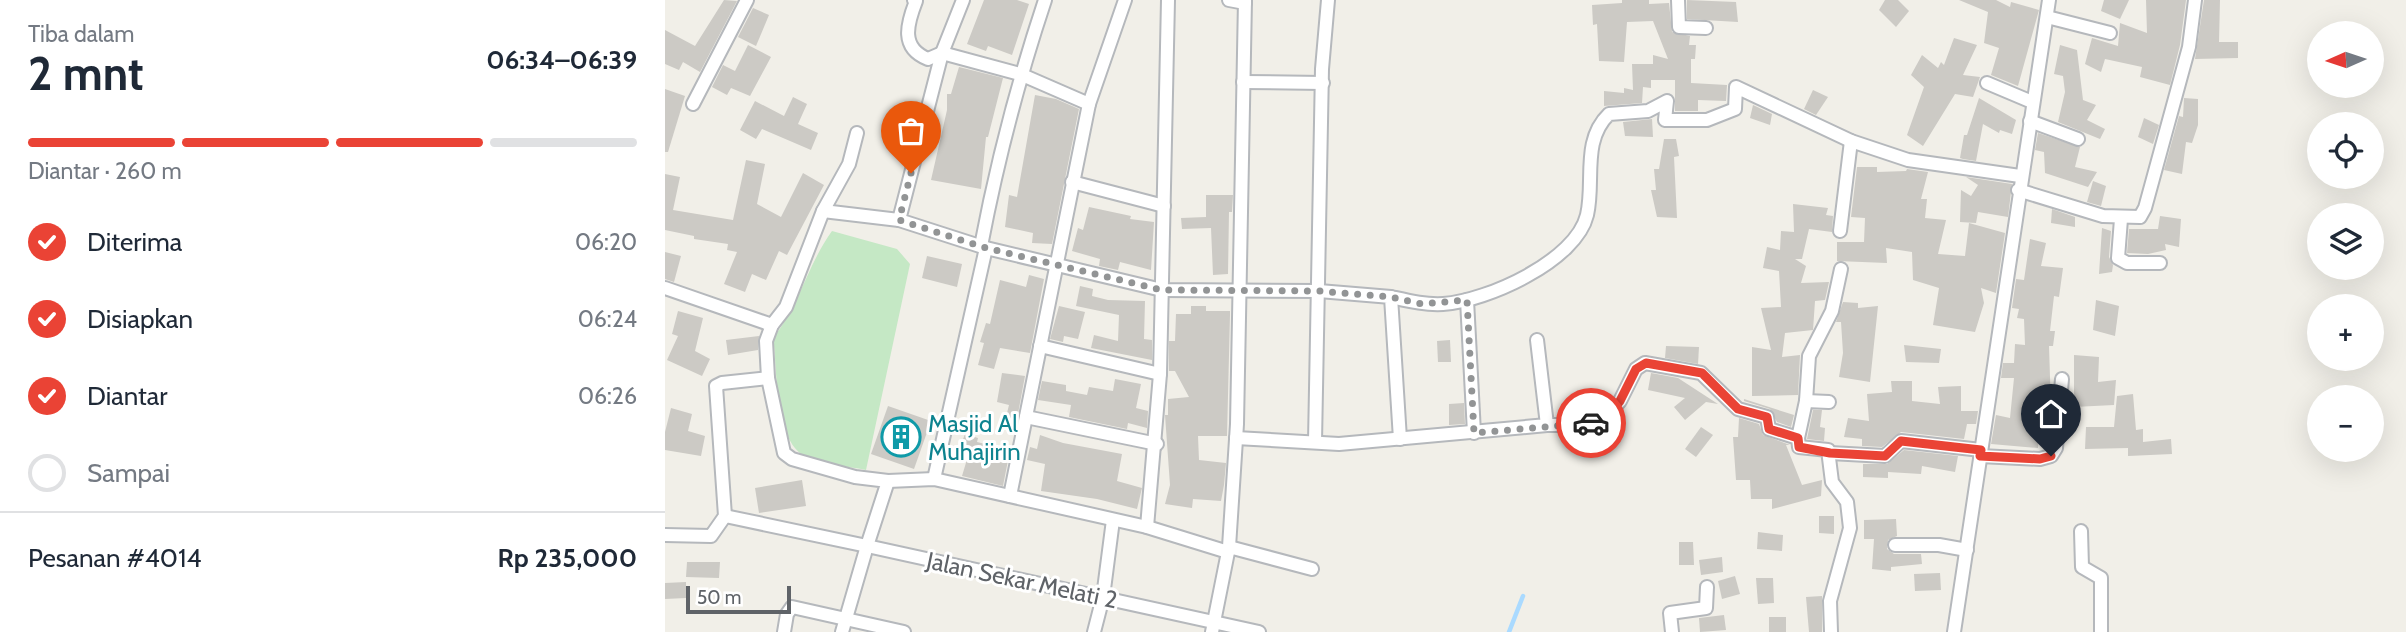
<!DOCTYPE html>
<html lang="id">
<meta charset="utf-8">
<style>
body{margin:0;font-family:Cabin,sans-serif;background:#f6f6f7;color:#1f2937;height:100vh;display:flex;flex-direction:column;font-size:26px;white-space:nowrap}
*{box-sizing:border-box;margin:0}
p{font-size:23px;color:#747a83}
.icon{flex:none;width:38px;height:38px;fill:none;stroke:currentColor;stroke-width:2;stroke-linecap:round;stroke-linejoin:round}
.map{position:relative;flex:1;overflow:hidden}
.side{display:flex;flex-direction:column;background:#fff;width:665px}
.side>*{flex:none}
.needle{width:46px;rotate:267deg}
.tools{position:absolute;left:1642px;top:21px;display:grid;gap:14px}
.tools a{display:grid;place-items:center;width:77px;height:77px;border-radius:50%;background:#fff;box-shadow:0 7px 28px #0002;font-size:35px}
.scale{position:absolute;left:21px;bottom:18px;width:105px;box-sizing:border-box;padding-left:7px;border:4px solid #5f6368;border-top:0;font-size:19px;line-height:24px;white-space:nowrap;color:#5f6368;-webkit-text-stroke:5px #fff;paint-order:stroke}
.pin{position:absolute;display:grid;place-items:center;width:60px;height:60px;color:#fff;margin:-72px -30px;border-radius:50% 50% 50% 0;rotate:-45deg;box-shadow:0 0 7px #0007}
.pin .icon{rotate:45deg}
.courier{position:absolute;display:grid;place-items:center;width:70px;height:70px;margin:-35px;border:5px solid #ea4335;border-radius:50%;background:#fff;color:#222;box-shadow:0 2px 9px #0007}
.head em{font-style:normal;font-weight:700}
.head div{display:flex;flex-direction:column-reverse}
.head{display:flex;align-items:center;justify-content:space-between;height:119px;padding:0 28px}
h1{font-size:46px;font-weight:700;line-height:52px}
.bar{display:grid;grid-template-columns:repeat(4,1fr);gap:10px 7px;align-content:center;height:84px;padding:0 28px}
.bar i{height:9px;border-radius:5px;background:#e0e1e3}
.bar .current{background:#ea4335}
.bar p{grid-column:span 4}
.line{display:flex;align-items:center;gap:18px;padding:0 28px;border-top:2px solid #e0e1e3}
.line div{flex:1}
ol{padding:0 28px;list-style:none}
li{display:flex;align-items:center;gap:21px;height:77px}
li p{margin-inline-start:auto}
li .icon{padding:7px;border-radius:50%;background:#ea4335;color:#fff;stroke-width:4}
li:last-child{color:#747a83}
li i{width:38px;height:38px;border:4px solid #e0e1e3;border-radius:50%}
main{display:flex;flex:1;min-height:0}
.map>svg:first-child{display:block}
.green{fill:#c5e8c5}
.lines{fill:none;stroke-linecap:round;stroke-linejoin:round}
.stream{stroke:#aadaff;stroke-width:4.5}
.building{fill:#cccac5}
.street-casing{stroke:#b5b8bc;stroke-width:16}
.street{stroke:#fff;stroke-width:12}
.done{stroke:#929495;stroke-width:7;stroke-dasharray:0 12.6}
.route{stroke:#ea4335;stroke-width:9}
.labels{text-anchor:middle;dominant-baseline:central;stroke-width:6;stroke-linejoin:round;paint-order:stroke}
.culture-label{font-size:24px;fill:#0d838f;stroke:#fff;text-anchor:start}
.street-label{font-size:24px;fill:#5f6368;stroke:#fff}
</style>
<main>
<section class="side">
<div class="head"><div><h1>2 mnt</h1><p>Tiba dalam</p></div><em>06:34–06:39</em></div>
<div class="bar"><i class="current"></i><i class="current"></i><i class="current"></i><i></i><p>Diantar · 260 m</p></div>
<ol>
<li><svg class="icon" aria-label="check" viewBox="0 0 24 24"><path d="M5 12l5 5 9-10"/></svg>Diterima<p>06:20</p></li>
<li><svg class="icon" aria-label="check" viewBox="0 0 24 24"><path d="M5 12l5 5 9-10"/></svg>Disiapkan<p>06:24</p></li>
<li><svg class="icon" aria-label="check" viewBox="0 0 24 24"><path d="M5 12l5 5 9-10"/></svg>Diantar<p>06:26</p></li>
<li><i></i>Sampai</li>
</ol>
<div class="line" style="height:91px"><div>Pesanan #4014</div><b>Rp 235,000</b></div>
</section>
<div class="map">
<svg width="1741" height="632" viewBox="0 0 1741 632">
<rect width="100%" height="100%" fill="#f1efe8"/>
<!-- green -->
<path class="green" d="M167,231L232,249L245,264L201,470C182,466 158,465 141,457C108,440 113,369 108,338C133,308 143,264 167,231Z"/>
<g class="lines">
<!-- stream -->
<polyline class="stream" points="844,632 858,596"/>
</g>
<!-- building -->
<g class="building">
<polygon points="59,0 72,1 35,72 18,62 14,70 0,64 0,30 30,46"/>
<polygon points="319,0 352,0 364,4 347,55 323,46 321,51 302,44"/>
<polygon points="957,0 984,0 984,4 1004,3 1007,32 1025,36 1024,45 1031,45 1030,59 1026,59 1026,83 1062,85 1061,101 1033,100 1033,111 1010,111 1010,80 986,80 986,88 978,87 977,103 939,106 939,91 959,93 959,88 968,90 967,64 988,64 988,55 1003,59 988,21 962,22 959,62 934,61 932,24 928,25 927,5 957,3"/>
<polygon points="1022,0 1071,2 1073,22 1022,19"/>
<polygon points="1220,0 1233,0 1244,11 1231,27 1214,10"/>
<polygon points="1294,0 1331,0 1345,7 1346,2 1374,10 1353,86 1326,75 1334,48 1319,43 1323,12"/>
<polygon points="1439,0 1464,0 1455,19 1436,11"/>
<polygon points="1481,0 1521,0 1515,45 1505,85 1475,77 1477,67 1440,59 1436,72 1420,64 1427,38 1453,46 1455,23 1482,33"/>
<polygon points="1539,0 1555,0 1554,42 1573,42 1573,58 1530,59"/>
<polygon points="88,8 104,15 91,46 73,37"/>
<polygon points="1289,38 1312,45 1298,75 1315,77 1308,97 1290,94 1258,146 1242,135 1259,87 1246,75 1257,55 1273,68 1276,62 1279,65"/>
<polygon points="83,45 106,57 85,96 66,88 62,95 47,87 58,65 70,71"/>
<polygon points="1395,45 1412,50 1418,100 1431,105 1422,120 1440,129 1435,139 1393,122 1400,92 1398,76 1389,74"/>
<polygon points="294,67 338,78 323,137 321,137 316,189 266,180 282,110 282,94 286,94"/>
<polygon points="0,89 20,96 3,152 0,152"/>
<polygon points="1148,90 1163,97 1151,115 1139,109"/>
<polygon points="370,95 391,99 414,109 387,244 367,243 368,233 340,227 344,195 352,197"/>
<polygon points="128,97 142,104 133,124 153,133 146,150 97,129 91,139 75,130 90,101 119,116"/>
<polygon points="1314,98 1351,120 1347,134 1335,130 1334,133 1318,124 1311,161 1298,159 1295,158 1299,135 1302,135"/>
<polygon points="1519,98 1533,99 1533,125 1527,143 1521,142 1517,174 1499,170 1514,116 1518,117"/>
<polygon points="1088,105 1107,114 1105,125 1085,118"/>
<polygon points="1479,118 1494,125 1488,144 1473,137"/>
<polygon points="987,119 988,137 960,136 958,122"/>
<polygon points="1373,133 1415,147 1410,167 1432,172 1423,187 1380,173 1379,152 1370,150"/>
<polygon points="999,139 1011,139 1014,156 1009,157 1012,218 992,217 986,190 991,190 989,169 994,169"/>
<polygon points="81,160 100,164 92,204 116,217 138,173 159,185 122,255 114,251 101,280 87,274 80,292 59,284 72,252 62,250 63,244 29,239 29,236 0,230 0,174 15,177 8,210 68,220"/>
<polygon points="1192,167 1212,167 1212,172 1241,171 1242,169 1263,172 1256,199 1262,199 1260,218 1281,220 1273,254 1300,256 1304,223 1340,233 1331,293 1316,288 1319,303 1310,332 1268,325 1274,288 1248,280 1247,252 1221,248 1222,263 1172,261 1172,242 1199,242 1200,218 1186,217"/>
<polygon points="1301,177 1347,184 1343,217 1313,212 1311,223 1295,222 1296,190 1306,196 1313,185"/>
<polygon points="1428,181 1441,186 1436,206 1422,202"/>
<polygon points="541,195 568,195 567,212 564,212 563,274 548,275 546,228 517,229 516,218 541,217"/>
<polygon points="1128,204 1163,208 1161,215 1168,216 1167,232 1144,229 1137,259 1130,259 1141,266 1136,283 1164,282 1160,300 1150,301 1148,330 1120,333 1117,357 1135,355 1133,395 1087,396 1087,347 1106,350 1096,308 1116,307 1114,271 1098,268 1102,247 1115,250 1116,231 1129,232"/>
<polygon points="424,207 466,216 465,219 489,222 486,270 455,262 453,270 434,266 435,259 407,251 413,228 418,230"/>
<polygon points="1387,209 1410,217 1410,227 1386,223"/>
<polygon points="1495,216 1516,219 1514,247 1500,244 1501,250 1483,254 1462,253 1464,229 1493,229"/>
<polygon points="1437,228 1446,231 1444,257 1448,265 1447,272 1434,274"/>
<polygon points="1365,239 1381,243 1376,266 1398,268 1394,297 1389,296 1385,331 1390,331 1388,346 1384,346 1386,408 1361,410 1362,426 1374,426 1373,448 1326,444 1331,415 1345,418 1349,378 1336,378 1338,363 1349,363 1350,344 1360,345 1359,319 1352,318 1354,309 1347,308 1351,279 1359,280"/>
<polygon points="0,252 16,256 9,282 0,279"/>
<polygon points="262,256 297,264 292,287 257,278"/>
<polygon points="364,275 379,279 365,353 335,348 329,369 313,365 319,343 315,342 321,323 325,324 335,280 361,287"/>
<polygon points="415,286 428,289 427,296 443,300 480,301 479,339 487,340 487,360 426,348 429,335 453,341 454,315 411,306"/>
<polygon points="1431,300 1454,306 1450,336 1428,330"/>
<polygon points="1178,302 1193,303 1193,308 1213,306 1205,382 1174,377 1178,353 1176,322 1171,322"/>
<polygon points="394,306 420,312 413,339 399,336 398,342 385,339"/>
<polygon points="526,306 541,306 541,311 565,311 565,315 562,436 533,436 534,460 561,463 559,485 556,501 528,499 527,508 500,504 505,485 500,415 503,415 503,399 524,397 510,371 504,371 504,341 510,341 511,314 526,314"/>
<polygon points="13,311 38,318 30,351 45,359 37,376 2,360 13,336 7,334"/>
<polygon points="94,336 93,350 63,355 61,340"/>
<polygon points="785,340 786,362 773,362 772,341"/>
<polygon points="1239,345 1276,349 1274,363 1241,362"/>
<polygon points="1001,346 1034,347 1033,364 1000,358"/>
<polygon points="1409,355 1434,357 1433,382 1451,380 1449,405 1409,407"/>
<polygon points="337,373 360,376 352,419 341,417 344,405 332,402"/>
<polygon points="986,373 1013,378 1053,404 1041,402 1020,420 1009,407 1020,398 983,390"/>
<polygon points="450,379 476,384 471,408 483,411 482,428 463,423 462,429 404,417 406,405 373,400 377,381 401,385 401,391 422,395 424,387 448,391"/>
<polygon points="1226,381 1247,381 1247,401 1275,404 1273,387 1296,386 1296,411 1313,411 1311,424 1302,424 1299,439 1236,432 1217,447 1197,446 1197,439 1179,437 1183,418 1204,421 1202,394 1227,392"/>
<polygon points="1468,394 1471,430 1478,429 1478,442 1506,439 1507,454 1463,456 1463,448 1420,449 1421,427 1449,427 1452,396"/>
<polygon points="1079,399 1129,415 1126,427 1112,422 1105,409 1079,401"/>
<polygon points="799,403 800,424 784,425 784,404"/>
<polygon points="223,406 266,421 249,469 206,454"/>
<polygon points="6,408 27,414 23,431 40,436 36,456 0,450 0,432"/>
<polygon points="1148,410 1157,410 1155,427 1160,428 1159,441 1142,439"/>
<polygon points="1074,418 1094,424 1098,435 1125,445 1121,445 1137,485 1157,480 1156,496 1107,509 1107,499 1086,499 1085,480 1071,480 1068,437 1073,437"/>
<polygon points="1036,427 1048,435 1031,457 1020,449"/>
<polygon points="300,434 313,438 312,442 345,450 338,486 297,476 303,456 293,453"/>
<polygon points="375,435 398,443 457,454 452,481 477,488 472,509 432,499 376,491 380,464 362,460 365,447 372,449"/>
<polygon points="1239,450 1293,456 1290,472 1257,466 1256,474 1223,472 1223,478 1198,477 1198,464 1222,464"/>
<polygon points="137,480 141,506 94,513 90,488"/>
<polygon points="1154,516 1169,516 1169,534 1154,533"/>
<polygon points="1231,519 1232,536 1223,540 1222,549 1229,554 1256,554 1257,564 1226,567 1226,571 1207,569 1209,539 1199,539 1199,520"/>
<polygon points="1093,532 1118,535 1117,551 1092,549"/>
<polygon points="1014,542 1028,542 1029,565 1014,565"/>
<polygon points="1057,557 1058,572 1036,575 1034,560"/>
<polygon points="22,562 55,562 54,578 21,577"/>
<polygon points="1275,573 1276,590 1250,591 1249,574"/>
<polygon points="1070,576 1075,594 1057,599 1053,581"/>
<polygon points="1091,578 1108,578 1109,603 1093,604"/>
<polygon points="21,582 21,598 0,599 0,583"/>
<polygon points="1157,596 1157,632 1144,632 1141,597"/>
<polygon points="1059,615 1061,630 1035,632 1034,618"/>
<rect x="1104" y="617" width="17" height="15"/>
</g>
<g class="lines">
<!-- street casing -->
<g class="street-casing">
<g id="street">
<path d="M249,0L251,1C242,24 235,48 263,59L277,53L355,74L424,104"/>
<polyline points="298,0 277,53 234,220 321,248 497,290 654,291 726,297 735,439"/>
<polyline points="564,0 580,3"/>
<polyline points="1013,0 1014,27 1041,28"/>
<polyline points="1382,17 1445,33"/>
<polyline points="578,82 658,83"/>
<polyline points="1322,83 1367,102"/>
<polyline points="28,104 82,0"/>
<polyline points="1365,121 1413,139"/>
<polyline points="192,133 184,164 158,211 121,307 107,325 101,341 103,378 119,453 127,459 190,477 223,481 202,546 594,632"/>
<polyline points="407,182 499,206"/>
<polyline points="1353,190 1438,216 1475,217 1480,208 1524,47 1530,0"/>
<polyline points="158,211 234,220"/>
<polyline points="1456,219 1453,258 1462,263 1495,263"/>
<polyline points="1175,231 1186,141"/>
<path d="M316,246C332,162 353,81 380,0"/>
<polyline points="0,288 107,325"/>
<path d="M726,297C744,301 760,305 778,304C822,301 911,261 922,215C930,181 916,141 944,114L983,111L1002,101L1000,120H1042L1070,109L1071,87L1186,141L1243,160L1355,176"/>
<polyline points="802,300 809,433"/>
<polyline points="375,346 495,374"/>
<polyline points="1141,401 1144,356 1167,311 1176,269"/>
<polyline points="361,417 492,444"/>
<polyline points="882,425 920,425 943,415 955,401 971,369 980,363 1036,373 1073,409 1102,417 1104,429 1133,438 1134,447 1163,450 1167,482 1182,502 1185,528 1165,601 1166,632"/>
<polyline points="571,438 674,444 882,425 872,340"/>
<polyline points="1133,438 1141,401 1164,402"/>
<polyline points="650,442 657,69 663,0"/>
<polyline points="1165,453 1220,456 1236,441 1316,450"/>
<polyline points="1315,456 1375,459 1386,456 1391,448 1397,379"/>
<polyline points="269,479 321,248"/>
<polyline points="223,481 269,479 482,527 563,552"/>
<polyline points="345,496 424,104 460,0"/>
<polyline points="60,516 202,546 177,632"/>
<polyline points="482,527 495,374 503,0"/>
<polyline points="1416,531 1417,567 1436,578 1436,632"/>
<polyline points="0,535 46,536 60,516 51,386 57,383 103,378"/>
<polyline points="1230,545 1274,545 1302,550"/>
<polyline points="564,547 647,569"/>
<polyline points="119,632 122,614 127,607 239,632"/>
<polyline points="429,632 438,597 448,520"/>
<polyline points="547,632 564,547 572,424 580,0"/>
<polyline points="1007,632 1005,613 1041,608 1042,587"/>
<polyline points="1289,632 1384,0"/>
</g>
</g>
<!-- street -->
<use href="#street" class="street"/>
</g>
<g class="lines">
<!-- done -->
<polyline class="done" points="246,173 234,220 321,248 497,290 654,291 726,297 757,304 802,300 809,433 926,423"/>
<!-- route -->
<polyline class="route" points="926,423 943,415 955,401 971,369 981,363 1037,373 1073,409 1102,417 1104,429 1133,438 1134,447 1165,453 1220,456 1236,441 1316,450 1315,456 1375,459 1386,456"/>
</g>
<!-- icons -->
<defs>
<g id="building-ring" transform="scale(2.0125)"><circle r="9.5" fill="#fff" stroke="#0f9aa8" stroke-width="1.5"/><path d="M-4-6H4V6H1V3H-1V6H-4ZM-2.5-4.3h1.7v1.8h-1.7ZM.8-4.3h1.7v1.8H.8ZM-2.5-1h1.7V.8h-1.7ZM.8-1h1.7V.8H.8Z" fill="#0f9aa8"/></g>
</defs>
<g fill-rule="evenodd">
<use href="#building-ring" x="236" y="437"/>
</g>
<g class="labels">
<!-- culture labels -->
<g class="culture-label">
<text x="263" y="423">Masjid Al<tspan x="263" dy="28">Muhajirin</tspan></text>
</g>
<!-- street labels -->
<g class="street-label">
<text transform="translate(357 580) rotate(12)">Jalan Sekar Melati 2</text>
</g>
</g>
</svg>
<div class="tools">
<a><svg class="needle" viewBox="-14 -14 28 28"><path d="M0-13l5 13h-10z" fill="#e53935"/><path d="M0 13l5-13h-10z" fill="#747a83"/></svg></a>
<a><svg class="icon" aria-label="locate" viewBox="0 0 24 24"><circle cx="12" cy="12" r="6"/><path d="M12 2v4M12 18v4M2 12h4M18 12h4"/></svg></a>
<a><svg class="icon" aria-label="layers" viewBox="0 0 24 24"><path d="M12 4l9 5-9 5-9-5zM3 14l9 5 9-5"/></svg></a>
<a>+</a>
<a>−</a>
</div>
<div class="scale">50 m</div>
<div class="pin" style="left:246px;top:173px;background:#ea580c"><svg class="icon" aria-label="bag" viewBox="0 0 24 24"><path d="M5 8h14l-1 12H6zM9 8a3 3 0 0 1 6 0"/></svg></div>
<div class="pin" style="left:1386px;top:456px;background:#1f2937"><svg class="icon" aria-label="home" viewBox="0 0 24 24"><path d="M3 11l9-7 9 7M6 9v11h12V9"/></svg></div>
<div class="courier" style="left:926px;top:423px"><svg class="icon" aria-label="car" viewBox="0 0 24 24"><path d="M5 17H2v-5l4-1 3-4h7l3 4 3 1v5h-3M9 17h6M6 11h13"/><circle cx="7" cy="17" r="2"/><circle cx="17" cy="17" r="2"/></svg></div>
</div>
</main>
